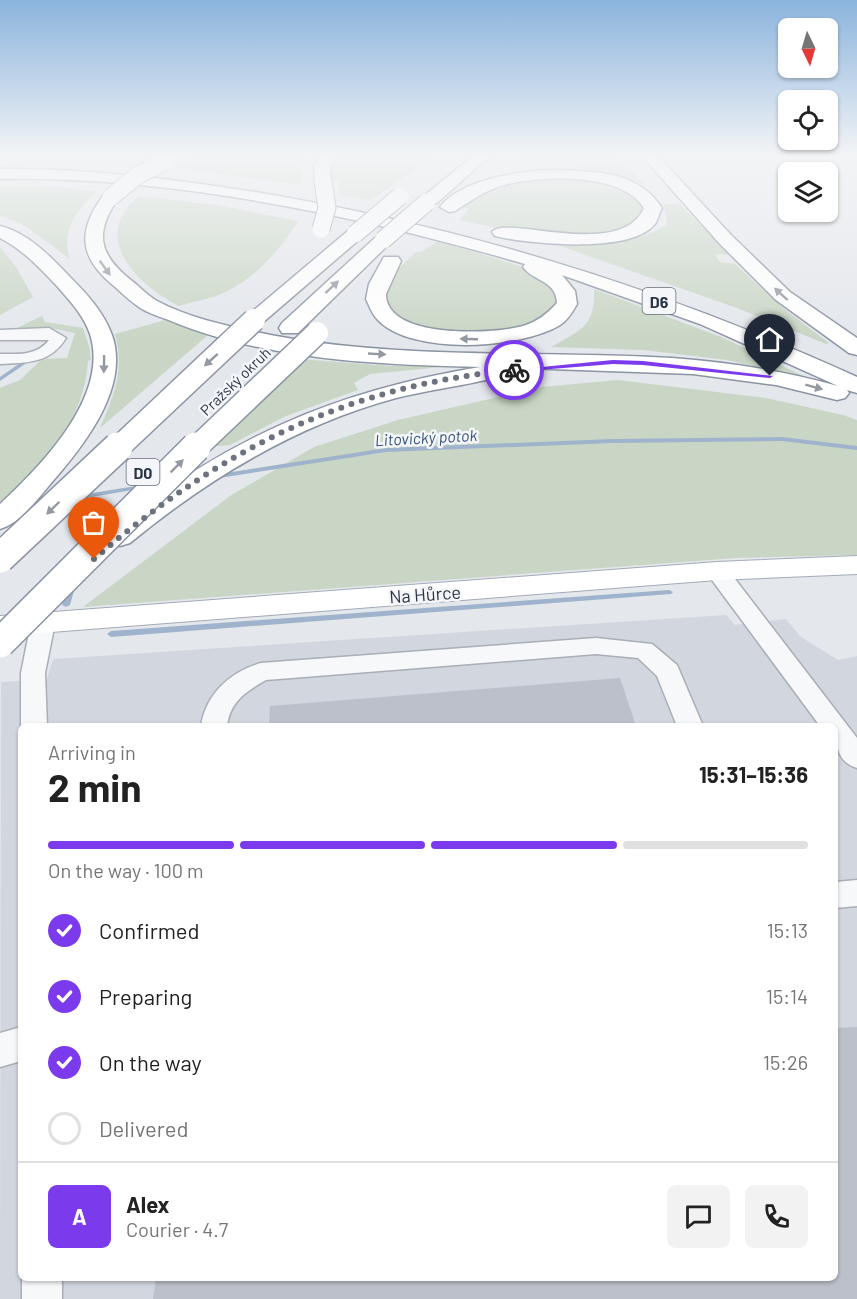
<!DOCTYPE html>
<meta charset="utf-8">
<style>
body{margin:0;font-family:Barlow,sans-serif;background:#f2f2f2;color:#222;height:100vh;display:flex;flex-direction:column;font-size:22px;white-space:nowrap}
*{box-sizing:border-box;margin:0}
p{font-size:20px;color:#767676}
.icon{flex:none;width:33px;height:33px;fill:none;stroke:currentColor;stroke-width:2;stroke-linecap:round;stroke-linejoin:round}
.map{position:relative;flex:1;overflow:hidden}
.panel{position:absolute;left:18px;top:723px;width:820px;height:558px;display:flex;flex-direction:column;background:#fff;border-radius:9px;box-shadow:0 2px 4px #0004}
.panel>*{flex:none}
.needle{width:39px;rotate:175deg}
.buttons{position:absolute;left:778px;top:18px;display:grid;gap:12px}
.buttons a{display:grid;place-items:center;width:60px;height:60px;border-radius:9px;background:#fff;box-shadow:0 2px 4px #0004;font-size:30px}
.pin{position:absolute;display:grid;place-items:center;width:51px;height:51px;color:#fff;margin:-62px -26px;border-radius:50% 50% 50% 0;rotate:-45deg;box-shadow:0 0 6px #0007}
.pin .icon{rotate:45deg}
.courier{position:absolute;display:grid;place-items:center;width:60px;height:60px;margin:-30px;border:4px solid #7c3aed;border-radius:50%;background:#fff;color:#222;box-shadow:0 2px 8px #0007}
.headline em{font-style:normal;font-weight:700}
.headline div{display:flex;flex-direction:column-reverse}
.headline{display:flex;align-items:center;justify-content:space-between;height:102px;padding:0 30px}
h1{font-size:39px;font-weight:700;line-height:45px}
.bar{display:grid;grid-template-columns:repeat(4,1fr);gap:9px 6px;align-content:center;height:72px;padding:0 30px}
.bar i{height:8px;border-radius:4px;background:#e0e0e0}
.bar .active{background:#7c3aed}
.bar p{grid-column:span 4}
.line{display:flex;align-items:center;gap:15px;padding:0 30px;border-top:2px solid #e0e0e0}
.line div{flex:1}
.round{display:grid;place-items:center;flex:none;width:63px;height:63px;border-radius:9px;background:#f2f2f2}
ol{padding:0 30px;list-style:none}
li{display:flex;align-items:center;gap:18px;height:66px}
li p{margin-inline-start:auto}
li .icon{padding:6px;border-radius:50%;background:#7c3aed;color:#fff;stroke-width:4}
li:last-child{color:#767676}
li i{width:33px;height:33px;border:3px solid #e0e0e0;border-radius:50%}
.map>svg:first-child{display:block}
.built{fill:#d2d6de;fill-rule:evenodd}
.green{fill:#c9d6c5}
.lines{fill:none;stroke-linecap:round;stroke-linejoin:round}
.stream{fill:#9fb4cc;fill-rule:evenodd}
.building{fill:#bbc0ca}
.minor-casing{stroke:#a9aeb7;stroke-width:3}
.major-casing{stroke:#a3abb8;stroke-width:2}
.highway-casing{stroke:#8b94a3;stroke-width:3}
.minor{fill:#f7f8fa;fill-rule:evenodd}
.major{fill:#fff;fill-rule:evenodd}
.highway{fill:#fff;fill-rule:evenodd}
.highway-bridge-far2-casing{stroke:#8b94a3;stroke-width:19;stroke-linecap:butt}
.highway-bridge-far1-casing{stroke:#8b94a3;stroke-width:25;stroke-linecap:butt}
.highway-bridge-casing{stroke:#8b94a3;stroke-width:32;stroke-linecap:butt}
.highway-bridge-far2{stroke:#fff;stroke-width:17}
.highway-bridge-far1{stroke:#fff;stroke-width:22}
.highway-bridge{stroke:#fff;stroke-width:29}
.oneway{fill:#959aa2}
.route{fill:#7c3aed}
.done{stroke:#6c737f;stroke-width:6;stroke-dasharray:0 10.8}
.labels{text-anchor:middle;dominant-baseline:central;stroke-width:5;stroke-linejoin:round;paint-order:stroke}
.far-street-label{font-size:15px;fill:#2b3445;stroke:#f4f6f9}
.shield{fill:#f4f6f9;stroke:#676e7b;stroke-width:1.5}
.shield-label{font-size:16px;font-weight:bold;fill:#2b3445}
.far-water-label{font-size:16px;font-style:italic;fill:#34527a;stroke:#f4f6f9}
.street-label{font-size:18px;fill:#2b3445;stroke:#f4f6f9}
</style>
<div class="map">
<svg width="857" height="1299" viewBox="0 0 857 1299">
<rect width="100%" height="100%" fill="#e4e7ec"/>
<!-- built -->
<path class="built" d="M726,615L735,625L786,619L801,637L838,660L857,656V1299H0L1,682L47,679L53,659ZM21,726H836V1278H21Z"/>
<!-- green -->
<g class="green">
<polygon points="202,156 301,156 301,185 177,168"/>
<polygon points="337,156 434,156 371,200 339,195 340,180 331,178 331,167"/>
<path d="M524,156H615L646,185C602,167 561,164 513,167Z"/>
<path d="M551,176C588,180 619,179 647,207L633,226L603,234L531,235L459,220L469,209L463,207C489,183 517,181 551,176Z"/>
<path d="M0,186L60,187L97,192C76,210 61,230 70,259L24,225L0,216Z"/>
<path d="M139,196L217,205L298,221C278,253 252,282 216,296C204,300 191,302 179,306C138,285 88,238 139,196Z"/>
<path d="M664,204H680L730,255L715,254L720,262L735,264L783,308L829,343L826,344L737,308L560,246C598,244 633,245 667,225Z"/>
<polygon points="438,241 527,268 548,281 560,300 556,310 517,331 440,332 408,323 388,309 384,292 396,271 416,252 421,252"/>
<polygon points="0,247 16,267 33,297 0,315"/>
<path d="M594,289L721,337L812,380L727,360L643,350L551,347C582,329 595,327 594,289Z"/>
<path d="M42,316L45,322L83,328L89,346L91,360L88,361C85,417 44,470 0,502V388L20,380L42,359L67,358L75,333L51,328L2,331L17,328Z"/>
<path d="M165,320L208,335L100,428C114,396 125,369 115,334Z"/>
<polygon points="299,359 391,366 463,365 370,374 354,383 358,390 286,416 230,445 206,447"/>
<polygon points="618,380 766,398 843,415 857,420 857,555 736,558 83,607 230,496 314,447 398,420 541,387"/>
</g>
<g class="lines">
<!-- stream -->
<g class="stream">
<polygon points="23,361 28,362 0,381 0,377"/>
<polygon points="782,437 857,446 857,450 782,441 612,443 386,452 213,479 210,477 213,475 386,448 612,439"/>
<polygon points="142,485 144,486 144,488 80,499 77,497 80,495"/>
<polygon points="98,511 101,513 92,539 89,541 87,540 86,539 95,513"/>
<polygon points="70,585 72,585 75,587 70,605 66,607 62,605"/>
<polygon points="669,590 673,592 671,594 111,637 107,634 111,631"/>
</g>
</g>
<!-- building -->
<g class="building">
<polygon points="620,678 636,726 269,726 270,706"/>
<polygon points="857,1027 857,1299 153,1299 156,1278 836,1278 836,1028"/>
</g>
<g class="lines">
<!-- minor casing -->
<g class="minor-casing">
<g id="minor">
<path d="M49,328L66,338C51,363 27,363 0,364V354C18,354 37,356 49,340H0V330Z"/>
<path d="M717,564L725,566L857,738V768C837,762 836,745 836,726H820L709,576L706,571L709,566Z"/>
<polygon points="43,615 51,617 55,623 45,673 47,726 21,726 21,673 31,623 35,617"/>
<path d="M596,638L652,644L677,665L703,726H677L657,676L638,658L596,654L266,680C245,692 230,702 227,726H201C206,694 230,672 261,663Z"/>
<polygon points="857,880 857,906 836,908 836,882"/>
<polygon points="21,1027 21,1061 0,1067 0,1033"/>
<rect x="22" y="1278" width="40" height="21"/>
</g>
</g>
<!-- major casing -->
<g class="major-casing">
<polygon id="major" points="857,556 857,574 717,580 0,636 0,616 717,562"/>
</g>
<!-- highway casing -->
<g class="highway-casing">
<g id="highway">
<polygon points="319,156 335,156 330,167 331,181 323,186 315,181 314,167"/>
<polygon points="473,156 490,156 437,203 425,203 423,199 425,195"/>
<polygon points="642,156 658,156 731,235 790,292 857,338 857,355 849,353 776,300 719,243"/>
<path d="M0,169C88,168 175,179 261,193C469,228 666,290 857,377V393L847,390L849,393L845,398L837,400L776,385L693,374L491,367L498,373L494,378C462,386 428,390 396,398C296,425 209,478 130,543L120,546L110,543L106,537L110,531C226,439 334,391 480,367C379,365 270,360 176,323C165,318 152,315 142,309C132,303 123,294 114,286C78,257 77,230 105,193L111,192L119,197C94,233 98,254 132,281C140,287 148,296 157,301C187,317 223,325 256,332C393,361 534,350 672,358C728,362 784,371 838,386L700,324L562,275L575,291L577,304C573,311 567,321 560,325C521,349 410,356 377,319C372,314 369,305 366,299L369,284L384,257H398L401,261L386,294C386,340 494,334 523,326C537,322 547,314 557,303C556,280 534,282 523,267L525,264C360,216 173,176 0,179Z"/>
<path d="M561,170C601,172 638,172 662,208C659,213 658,221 654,225C629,254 529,244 495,236L492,232C505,214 621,261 644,208C622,172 541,175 504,185C486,190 470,201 455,211L449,212L440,207C463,177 527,170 561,170Z"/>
<path d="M0,226C28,233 50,256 69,276C86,293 103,311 112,335C130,387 85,444 53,481C39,497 21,523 0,529V504C41,466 110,396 90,334C83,314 69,300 56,285C39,267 22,249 0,238Z"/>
<polygon points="355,229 364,234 361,238 261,324 247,324 243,320 247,316 349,230"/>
<polygon points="383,234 392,240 389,244 298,333 282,333 279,328 282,323 377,236"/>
</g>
</g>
<!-- minor -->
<use href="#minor" class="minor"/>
<!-- major -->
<use href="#major" class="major"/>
<!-- highway -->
<use href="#highway" class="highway"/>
<!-- highway-bridge-far2 casing -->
<g class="highway-bridge-far2-casing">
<g id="highway-bridge-far2">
<polyline points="111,197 138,175 166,161"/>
<polyline points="321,229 327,208 323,181"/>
<polyline points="355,234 400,196"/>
<polyline points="383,240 427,202"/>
</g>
</g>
<!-- highway-bridge-far1 casing -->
<g class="highway-bridge-far1-casing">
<g id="highway-bridge-far1">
<polyline points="117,449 254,320"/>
<polyline points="195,449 317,333"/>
</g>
</g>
<!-- highway-bridge casing -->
<g class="highway-bridge-casing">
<g id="highway-bridge">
<polyline points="0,558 118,447"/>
<polyline points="0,643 196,447"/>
</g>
</g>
<!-- highway-bridge-far2 -->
<use href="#highway-bridge-far2" class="highway-bridge-far2"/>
<!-- highway-bridge-far1 -->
<use href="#highway-bridge-far1" class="highway-bridge-far1"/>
<!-- highway-bridge -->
<use href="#highway-bridge" class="highway-bridge"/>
</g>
<!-- one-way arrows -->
<defs><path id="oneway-solid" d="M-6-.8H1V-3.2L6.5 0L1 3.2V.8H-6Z" transform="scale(1.5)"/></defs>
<g class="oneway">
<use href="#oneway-solid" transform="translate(105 268) rotate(54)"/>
<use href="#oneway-solid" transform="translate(332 287) rotate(-43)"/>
<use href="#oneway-solid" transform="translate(781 294) rotate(-138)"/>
<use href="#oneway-solid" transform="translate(469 339) rotate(-178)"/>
<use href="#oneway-solid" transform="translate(377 354) rotate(3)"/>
<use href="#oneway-solid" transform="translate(211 360) rotate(138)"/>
<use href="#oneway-solid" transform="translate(104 364) rotate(91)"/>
<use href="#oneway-solid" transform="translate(814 387) rotate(15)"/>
<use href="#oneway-solid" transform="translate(177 466) rotate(-45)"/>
<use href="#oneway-solid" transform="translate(53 508) rotate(136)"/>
</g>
<!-- sky -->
<linearGradient id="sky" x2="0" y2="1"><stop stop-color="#8bb4dd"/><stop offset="0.46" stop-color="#f3f4f6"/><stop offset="1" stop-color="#f3f4f6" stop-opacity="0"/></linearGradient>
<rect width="857" height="338" fill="url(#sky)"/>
<!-- route -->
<polygon class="route" points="613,360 643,361 773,376 770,378 643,365 613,364 514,372 511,370"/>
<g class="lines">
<!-- done -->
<path class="done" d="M94,559C221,449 346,386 514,370"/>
</g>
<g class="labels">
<!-- far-street labels -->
<g class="far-street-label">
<text transform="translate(235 381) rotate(-44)">Pražský okruh</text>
</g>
<!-- shield labels -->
<g class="shield">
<rect x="642.5" y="288" width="33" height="26" rx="4.5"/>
<rect x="126.5" y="459" width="33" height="26" rx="4.5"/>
</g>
<g class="shield-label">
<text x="659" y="301">D6</text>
<text x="143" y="472">D0</text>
</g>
<!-- far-water labels -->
<g class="far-water-label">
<text transform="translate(426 437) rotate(-3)">Litovický potok</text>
</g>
<!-- street labels -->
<g class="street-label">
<text transform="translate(425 594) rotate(-4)">Na Hůrce</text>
</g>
</g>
</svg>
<div class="buttons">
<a><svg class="needle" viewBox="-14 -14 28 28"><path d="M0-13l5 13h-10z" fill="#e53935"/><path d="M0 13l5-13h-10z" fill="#767676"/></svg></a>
<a><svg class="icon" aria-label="locate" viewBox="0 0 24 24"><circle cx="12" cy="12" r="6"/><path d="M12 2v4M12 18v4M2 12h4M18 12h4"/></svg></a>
<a><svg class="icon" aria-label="layers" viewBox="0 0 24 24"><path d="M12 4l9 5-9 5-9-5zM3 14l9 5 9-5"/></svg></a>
</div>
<div class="pin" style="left:94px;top:559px;background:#ea580c"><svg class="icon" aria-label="bag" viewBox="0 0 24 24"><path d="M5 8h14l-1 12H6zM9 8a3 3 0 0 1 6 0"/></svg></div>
<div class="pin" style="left:770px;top:376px;background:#1f2937"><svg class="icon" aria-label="home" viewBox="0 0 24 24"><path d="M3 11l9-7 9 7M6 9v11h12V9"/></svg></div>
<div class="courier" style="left:514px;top:370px"><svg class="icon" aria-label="bike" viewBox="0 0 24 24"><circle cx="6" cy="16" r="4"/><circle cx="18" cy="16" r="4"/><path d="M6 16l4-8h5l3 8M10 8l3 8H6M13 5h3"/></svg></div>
<section class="panel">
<div class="headline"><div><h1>2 min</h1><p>Arriving in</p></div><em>15:31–15:36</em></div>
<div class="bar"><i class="active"></i><i class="active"></i><i class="active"></i><i></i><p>On the way · 100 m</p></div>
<ol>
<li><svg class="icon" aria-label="check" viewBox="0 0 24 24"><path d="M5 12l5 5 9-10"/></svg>Confirmed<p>15:13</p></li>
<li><svg class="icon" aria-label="check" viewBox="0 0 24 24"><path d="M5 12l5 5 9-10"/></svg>Preparing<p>15:14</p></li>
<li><svg class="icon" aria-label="check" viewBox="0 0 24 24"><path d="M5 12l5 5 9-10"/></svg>On the way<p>15:26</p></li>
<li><i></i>Delivered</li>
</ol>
<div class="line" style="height:108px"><b class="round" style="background:#7c3aed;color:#fff">A</b><div><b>Alex</b><p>Courier · 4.7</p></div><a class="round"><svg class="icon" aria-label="chat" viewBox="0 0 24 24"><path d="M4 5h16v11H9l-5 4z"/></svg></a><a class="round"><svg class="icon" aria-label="phone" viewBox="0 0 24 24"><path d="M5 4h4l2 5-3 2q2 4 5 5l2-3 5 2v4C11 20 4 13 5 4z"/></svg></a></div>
</section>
</div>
